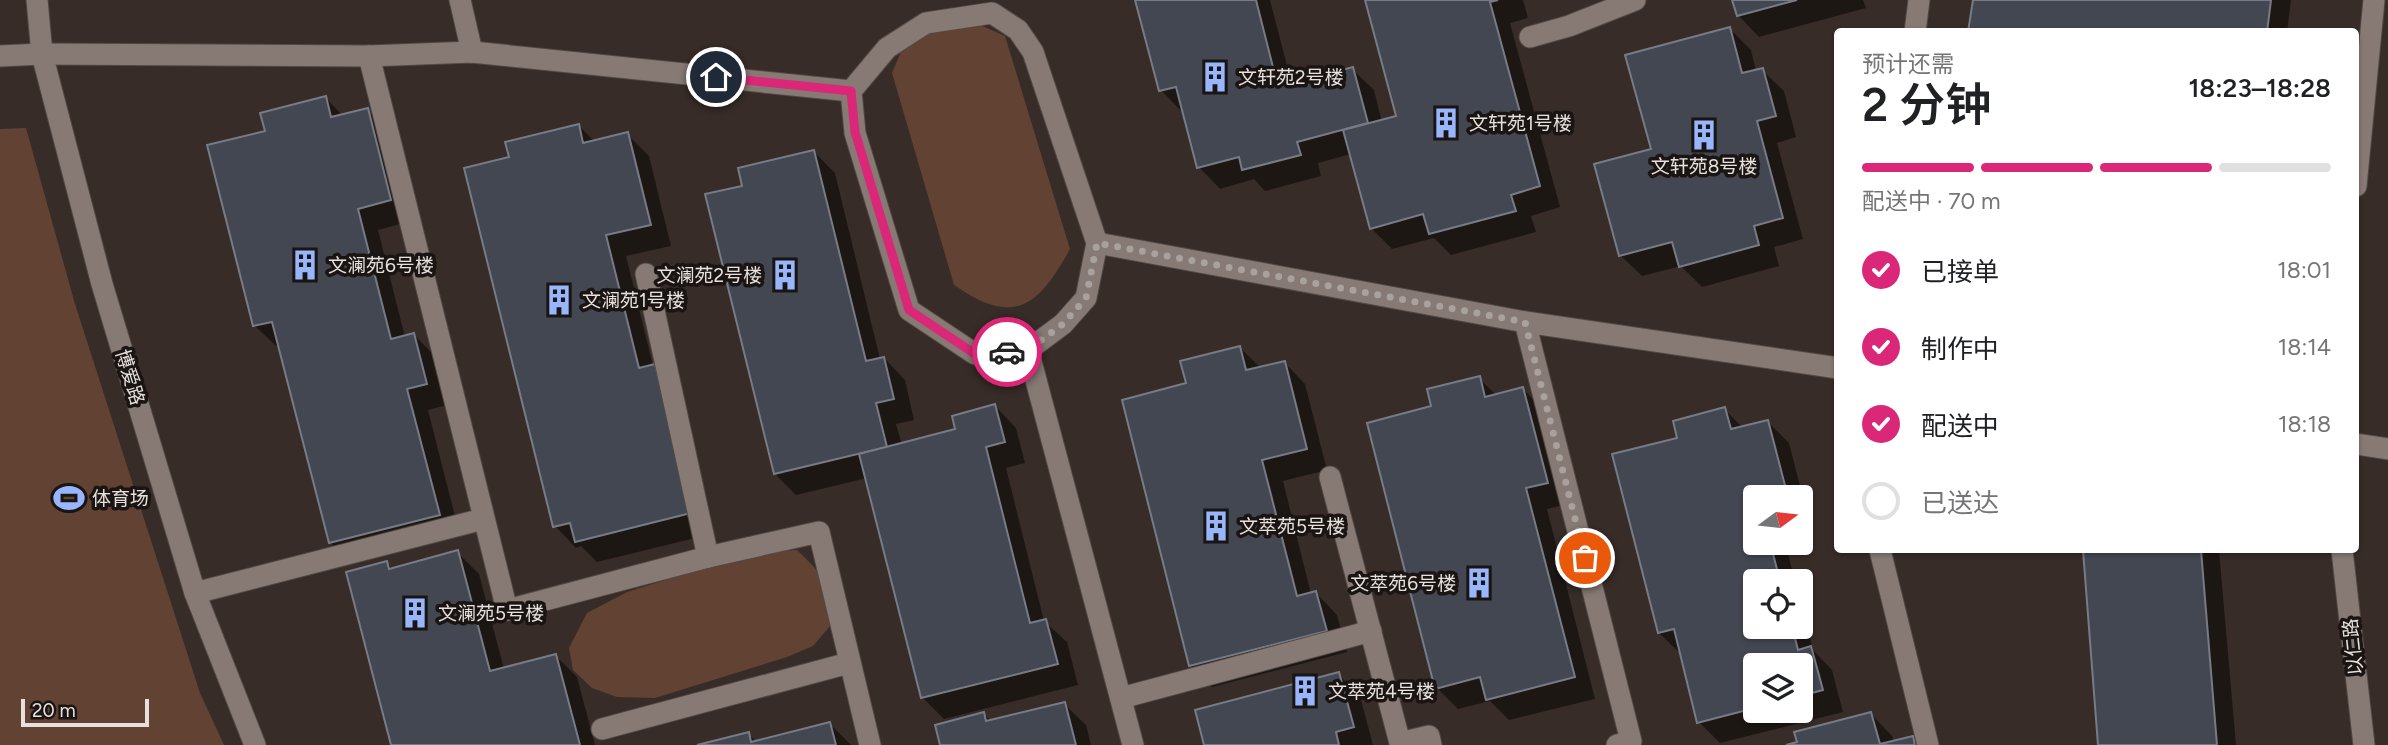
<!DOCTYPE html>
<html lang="zh">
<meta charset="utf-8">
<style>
body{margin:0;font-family:Figtree,"Noto Sans SC",sans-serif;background:#f2f2f2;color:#202124;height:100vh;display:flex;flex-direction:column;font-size:26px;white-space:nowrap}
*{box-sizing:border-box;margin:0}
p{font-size:23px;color:#757577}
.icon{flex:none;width:38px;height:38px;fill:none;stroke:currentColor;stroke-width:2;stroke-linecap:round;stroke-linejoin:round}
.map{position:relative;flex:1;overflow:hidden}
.details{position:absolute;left:1834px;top:28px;width:525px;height:525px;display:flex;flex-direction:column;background:#fff;border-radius:7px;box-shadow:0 2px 5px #0004}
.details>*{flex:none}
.needle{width:46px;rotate:75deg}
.fabs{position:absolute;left:1743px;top:485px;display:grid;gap:14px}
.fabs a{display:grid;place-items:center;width:70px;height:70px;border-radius:7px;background:#fff;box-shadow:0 2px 5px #0004;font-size:35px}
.scale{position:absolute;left:21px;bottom:18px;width:128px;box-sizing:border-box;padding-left:7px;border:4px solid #e7e0dd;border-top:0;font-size:19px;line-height:24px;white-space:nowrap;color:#e7e0dd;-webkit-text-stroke:5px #1a1513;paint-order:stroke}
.pin{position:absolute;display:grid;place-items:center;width:60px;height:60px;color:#fff;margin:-30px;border:4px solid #fff;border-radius:50%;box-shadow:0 2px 7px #0007}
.courier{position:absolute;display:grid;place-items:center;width:70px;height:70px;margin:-35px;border:5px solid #db2777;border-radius:50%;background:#fff;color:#222;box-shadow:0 2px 9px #0007}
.headline em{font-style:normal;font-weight:600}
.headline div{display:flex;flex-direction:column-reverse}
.headline{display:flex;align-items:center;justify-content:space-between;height:119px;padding:0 28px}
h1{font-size:46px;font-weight:600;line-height:52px}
.bar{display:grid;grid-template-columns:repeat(4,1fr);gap:10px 7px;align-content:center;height:84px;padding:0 28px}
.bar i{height:9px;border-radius:5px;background:#e0e0e0}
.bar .active{background:#db2777}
.bar p{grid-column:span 4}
ol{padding:0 28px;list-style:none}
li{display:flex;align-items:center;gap:21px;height:77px}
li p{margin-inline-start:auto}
li .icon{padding:7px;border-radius:50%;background:#db2777;color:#fff;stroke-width:4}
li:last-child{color:#757577}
li i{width:38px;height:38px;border:4px solid #e0e0e0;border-radius:50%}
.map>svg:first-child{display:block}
.green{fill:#624233}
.shadow{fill:#0007;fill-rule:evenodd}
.building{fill:#424751;stroke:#767b86;stroke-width:2}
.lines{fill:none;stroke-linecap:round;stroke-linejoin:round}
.lane-casing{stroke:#524945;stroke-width:23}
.street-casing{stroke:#524945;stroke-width:23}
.lane{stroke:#877a74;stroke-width:21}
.street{stroke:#877a74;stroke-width:21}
.done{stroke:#a9a19d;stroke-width:7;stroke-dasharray:0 12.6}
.route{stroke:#db2777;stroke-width:9}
.labels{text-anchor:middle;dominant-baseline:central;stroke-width:7;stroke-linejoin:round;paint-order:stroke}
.poi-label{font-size:19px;fill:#e7e0dd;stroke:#1a1513;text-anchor:start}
.street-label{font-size:19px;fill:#e7e0dd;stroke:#1a1513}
</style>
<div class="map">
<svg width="2388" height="745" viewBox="0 0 2388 745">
<rect width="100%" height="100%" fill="#372c27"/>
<!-- green -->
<g class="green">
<path d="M969,20L1005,36L1070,249C1038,307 1014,327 954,285L892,73L903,47L934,27Z"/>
<polygon points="26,128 75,304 200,693 224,745 0,745 0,129"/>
<path d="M797,550C809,562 824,574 827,591C829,603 828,614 830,626L813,646L787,657L655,698L617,697L592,688L573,670L569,648L587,613L627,592L750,553Z"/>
</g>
<!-- shadow -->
<g class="shadow">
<polygon points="1137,0 1270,0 1292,85 1352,69 1374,90 1382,122 1398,117 1366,0 1523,0 1528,18 1510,23 1560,207 1531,216 1536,232 1451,255 1434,238 1392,249 1371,228 1351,154 1318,163 1321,176 1265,191 1254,179 1220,189 1199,167 1184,111 1182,112 1161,90"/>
<polygon points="1734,0 1863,0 1866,8 1759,37 1738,15"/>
<polygon points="1974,0 2291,0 2287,32 1970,32"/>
<polygon points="1730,29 1751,50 1756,71 1762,70 1784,91 1796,137 1777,143 1803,239 1774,247 1779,266 1702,287 1681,266 1642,276 1620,255 1653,151"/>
<polygon points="326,98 343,116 367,110 389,131 411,221 378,230 405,337 414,335 435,356 447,405 428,410 460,536 351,564 330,542 280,346 276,346 254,325 267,132"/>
<polygon points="579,126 595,142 627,134 649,156 671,246 626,256 653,366 712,534 597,562 581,546 576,548 555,526 511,158"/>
<polygon points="814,152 835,173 880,359 884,358 905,380 914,420 896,424 902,445 958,431 995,406 1016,428 1025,463 1006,468 1044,621 1067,642 1078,685 944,719 923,698 867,478 796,495 775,474 744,187"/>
<polygon points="1240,348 1261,368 1284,362 1305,384 1327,470 1283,481 1311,594 1316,593 1337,615 1347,652 1212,687 1191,665 1188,385"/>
<polygon points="1479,378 1497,396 1523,389 1544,410 1568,504 1547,509 1595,699 1509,720 1490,701 1458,709 1437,688 1433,408"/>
<path d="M1724,409L1743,428L1768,422L1789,443L1811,529L1801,532V497H1755V542H1785L1795,581H1755V626H1801V604L1813,650L1832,670L1843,712L1720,743L1699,722L1682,655L1659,633L1679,439ZM1755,665H1801V710H1755Z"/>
<polygon points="2085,550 2219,550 2236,745 2099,745"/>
<polygon points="457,552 479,574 504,669 556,656 577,677 595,745 393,745 387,563 393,569"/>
<polygon points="1338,674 1360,696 1373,745 1206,745"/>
<polygon points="1064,704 1086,725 1091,745 942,745 984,714 992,722"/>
<polygon points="1871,714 1892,736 1894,742 1912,738 1920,745 1793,745"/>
<polygon points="830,724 851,745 704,745 748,734 757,742"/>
</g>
<!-- building -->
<g class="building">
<polygon points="1135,0 1256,0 1278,87 1353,67 1368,123 1297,142 1301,155 1242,170 1239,157 1197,168 1176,87 1159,91"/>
<polygon points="1365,0 1498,0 1490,2 1540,186 1511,195 1516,211 1429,234 1423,214 1370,229 1343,130 1396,116"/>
<polygon points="1732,0 1797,0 1737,16"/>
<polygon points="1973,0 2271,0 2267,32 1968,32"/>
<polygon points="1730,27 1742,73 1763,68 1776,116 1757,121 1783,218 1754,226 1759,245 1679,267 1672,242 1619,256 1594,164 1651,149 1625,55"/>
<polygon points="326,96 331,117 368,108 391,200 358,209 391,339 414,333 427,384 407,389 440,515 329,543 272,322 253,326 207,145 265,131 260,113"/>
<polygon points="579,124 583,143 628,132 651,225 606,235 639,368 655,364 691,513 575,542 570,523 553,527 464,168 509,157 505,142"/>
<polygon points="814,150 866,361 884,357 894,399 876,403 887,447 774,474 705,194 742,186 738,168"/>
<polygon points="1240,346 1246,370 1285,361 1307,449 1262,460 1297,596 1316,591 1327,631 1189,666 1122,400 1186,383 1180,361"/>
<polygon points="1480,376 1485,397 1523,387 1548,483 1526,488 1575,677 1486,700 1480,677 1435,689 1367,423 1431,406 1427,389"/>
<polygon points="995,404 1005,442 986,447 1030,623 1046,619 1058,664 921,698 859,454 955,429 952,416"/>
<polygon points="1725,407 1731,429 1768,420 1788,497 1755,497 1755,542 1770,542 1780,581 1755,581 1755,626 1792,626 1798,650 1811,646 1823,690 1801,696 1801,665 1755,665 1755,708 1697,723 1674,629 1658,633 1612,454 1677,438 1673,421"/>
<polygon points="458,550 490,671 556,654 580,745 391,745 346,572 387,561 389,569"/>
<polygon points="2083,550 2201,550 2217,745 2098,745"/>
<polygon points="1339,672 1354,727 1336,732 1339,745 1204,745 1195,710"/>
<polygon points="1065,702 1076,745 940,745 935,725 984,712 986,721"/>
<polygon points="1871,712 1880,744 1913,736 1915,745 1786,745 1797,742 1794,732"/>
<polygon points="830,722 836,745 697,745 749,732 751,742"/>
</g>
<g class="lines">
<!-- lane casing -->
<g class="lane-casing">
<g id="lane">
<polyline points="1915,32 1919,0"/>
<polyline points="0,56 42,54"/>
<polyline points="1880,550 1928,745"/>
</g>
</g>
<!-- street casing -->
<g class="street-casing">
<g id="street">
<polyline points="37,0 42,54 102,284 195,593 255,745"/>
<polyline points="460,0 472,52"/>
<polygon points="992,13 1018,30 1033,52 1097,243 1086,298 1063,324 1028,350 975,354 909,310 855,133 851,91 887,48 926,23"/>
<polyline points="1530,37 1569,26 1635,0"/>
<polyline points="42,54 369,56 472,52 851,91"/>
<polyline points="369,56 507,610 708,557 819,532 870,745"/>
<polyline points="2356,186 2374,0"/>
<polyline points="1097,243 1525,322 1838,368"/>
<polyline points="646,274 708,557"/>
<polyline points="1525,322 1631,741 1617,745"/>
<polyline points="1028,350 1133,745"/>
<polyline points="2356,444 2388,449"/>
<polyline points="1330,477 1400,743 1429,736 1431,745"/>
<polyline points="2342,550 2364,745"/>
<polyline points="195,593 483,519"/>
<polyline points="1121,698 1371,631"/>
<polyline points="602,729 849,663"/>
</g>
</g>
<!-- lane -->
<use href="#lane" class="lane"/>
<!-- street -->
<use href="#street" class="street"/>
</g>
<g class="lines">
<!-- done -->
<polyline class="done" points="1007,352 1028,350 1063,324 1086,298 1097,243 1525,322 1585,558"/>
<!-- route -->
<polyline class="route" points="716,77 851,91 855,132 909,310 975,354 1007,352"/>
</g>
<!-- icons -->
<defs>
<g id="building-bare" transform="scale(2.415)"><path d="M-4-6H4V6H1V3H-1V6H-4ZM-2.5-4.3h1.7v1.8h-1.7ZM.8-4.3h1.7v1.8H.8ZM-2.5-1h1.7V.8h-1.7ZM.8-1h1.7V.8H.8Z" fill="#97b6fd" stroke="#1a1513" stroke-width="2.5" paint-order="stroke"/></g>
<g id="stadium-bare" transform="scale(2.415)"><path d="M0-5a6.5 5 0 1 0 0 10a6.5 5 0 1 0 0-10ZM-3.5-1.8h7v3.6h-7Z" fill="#97b6fd" stroke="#1a1513" stroke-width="2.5" paint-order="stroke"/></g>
</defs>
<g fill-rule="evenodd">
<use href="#building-bare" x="1215" y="77"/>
<use href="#building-bare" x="1446" y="123"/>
<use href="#building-bare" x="1704" y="135"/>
<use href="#building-bare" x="305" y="265"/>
<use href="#building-bare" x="785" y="275"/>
<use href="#building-bare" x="559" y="300"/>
<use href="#stadium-bare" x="69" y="498"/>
<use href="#building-bare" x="1216" y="526"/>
<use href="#building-bare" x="1479" y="583"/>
<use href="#building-bare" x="415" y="613"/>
<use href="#building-bare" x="1305" y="691"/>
</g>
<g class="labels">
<!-- poi labels -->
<g class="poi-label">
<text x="1238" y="77">文轩苑2号楼</text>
<text x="1469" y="123">文轩苑1号楼</text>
<text x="1704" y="166" text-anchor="middle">文轩苑8号楼</text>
<text x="328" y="265">文澜苑6号楼</text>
<text x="762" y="275" text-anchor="end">文澜苑2号楼</text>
<text x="582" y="300">文澜苑1号楼</text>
<text x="92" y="498">体育场</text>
<text x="1239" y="526">文萃苑5号楼</text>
<text x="1456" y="583" text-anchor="end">文萃苑6号楼</text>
<text x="438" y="613">文澜苑5号楼</text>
<text x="1328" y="691">文萃苑4号楼</text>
</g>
<!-- street labels -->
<g class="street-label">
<text transform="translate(130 377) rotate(73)">博爱路</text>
<text transform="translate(2353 647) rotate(-96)">以仁路</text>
</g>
</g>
</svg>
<div class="fabs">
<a><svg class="needle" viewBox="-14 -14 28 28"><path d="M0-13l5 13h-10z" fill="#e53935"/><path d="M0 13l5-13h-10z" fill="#757577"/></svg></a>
<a><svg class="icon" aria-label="locate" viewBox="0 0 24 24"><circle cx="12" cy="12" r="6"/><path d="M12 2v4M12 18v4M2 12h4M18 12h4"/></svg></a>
<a><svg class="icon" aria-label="layers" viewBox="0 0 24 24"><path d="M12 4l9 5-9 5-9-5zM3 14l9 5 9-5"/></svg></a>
</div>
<div class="scale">20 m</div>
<div class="pin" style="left:1585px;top:558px;background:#ea580c"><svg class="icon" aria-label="bag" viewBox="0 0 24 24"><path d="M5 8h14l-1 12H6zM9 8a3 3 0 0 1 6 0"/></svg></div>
<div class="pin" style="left:716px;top:77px;background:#1f2937"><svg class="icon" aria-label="home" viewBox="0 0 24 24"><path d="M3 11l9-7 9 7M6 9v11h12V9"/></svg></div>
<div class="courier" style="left:1007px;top:352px"><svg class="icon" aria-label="car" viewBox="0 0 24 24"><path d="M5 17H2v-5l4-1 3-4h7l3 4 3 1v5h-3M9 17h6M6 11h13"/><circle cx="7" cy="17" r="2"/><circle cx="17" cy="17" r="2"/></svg></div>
<section class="details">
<div class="headline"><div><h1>2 分钟</h1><p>预计还需</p></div><em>18:23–18:28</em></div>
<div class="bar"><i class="active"></i><i class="active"></i><i class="active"></i><i></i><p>配送中 · 70 m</p></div>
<ol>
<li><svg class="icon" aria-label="check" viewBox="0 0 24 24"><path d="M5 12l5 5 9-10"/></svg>已接单<p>18:01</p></li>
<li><svg class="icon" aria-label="check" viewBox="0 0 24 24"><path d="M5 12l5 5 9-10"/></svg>制作中<p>18:14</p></li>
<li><svg class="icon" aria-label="check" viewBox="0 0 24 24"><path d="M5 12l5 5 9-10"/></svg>配送中<p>18:18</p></li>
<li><i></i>已送达</li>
</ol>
</section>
</div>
